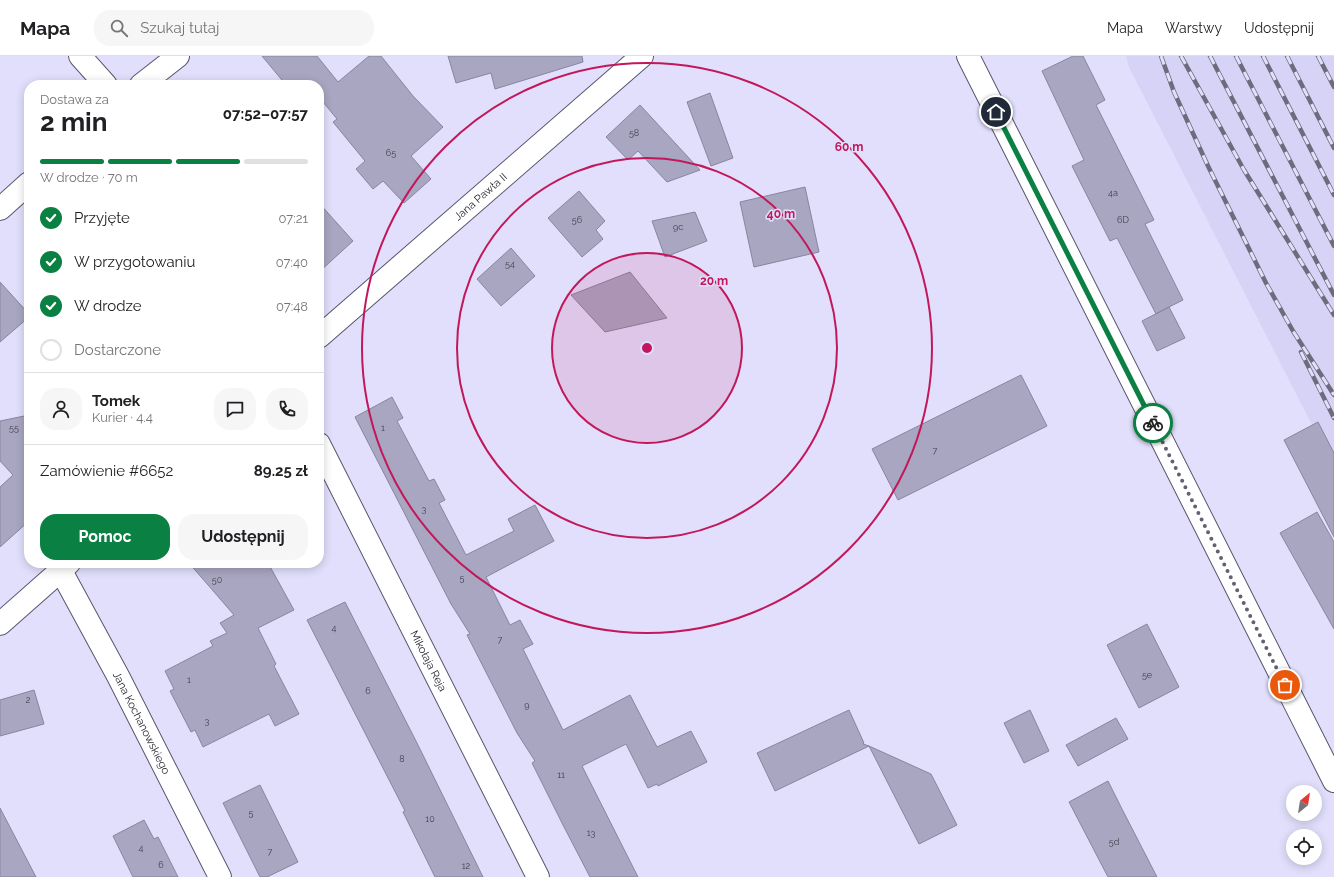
<!DOCTYPE html>
<html lang="pl">
<meta charset="utf-8">
<style>
body{margin:0;font-family:Raleway,sans-serif;background:#f6f6f6;color:#202124;height:100vh;display:flex;flex-direction:column;font-size:15px;white-space:nowrap}
*{box-sizing:border-box;margin:0}
p{font-size:13px;color:#757577}
.icon{flex:none;width:22px;height:22px;fill:none;stroke:currentColor;stroke-width:2;stroke-linecap:round;stroke-linejoin:round}
.map{position:relative;flex:1;overflow:hidden}
.panel{position:absolute;left:24px;top:24px;width:300px;height:488px;display:flex;flex-direction:column;background:#fff;border-radius:16px;box-shadow:0 2px 10px #0003}
.panel>*{flex:none}
.needle{width:26px;rotate:30deg}
.buttons{position:absolute;left:1286px;top:729px;display:grid;gap:8px}
.buttons a{display:grid;place-items:center;width:36px;height:36px;border-radius:50%;background:#fff;box-shadow:0 2px 10px #0003;font-size:20px}
.pin{position:absolute;display:grid;place-items:center;width:34px;height:34px;color:#fff;margin:-17px;border:2px solid #fff;border-radius:50%;box-shadow:0 1px 4px #0007}
.courier{position:absolute;display:grid;place-items:center;width:40px;height:40px;margin:-20px;border:3px solid #0b8043;border-radius:50%;background:#fff;color:#222;box-shadow:0 1px 5px #0007}
.summary em{font-style:normal;font-weight:700}
.summary div{display:flex;flex-direction:column-reverse}
.summary{display:flex;align-items:center;justify-content:space-between;height:68px;padding:0 16px}
h1{font-size:26px;font-weight:700;line-height:30px}
.bar{display:grid;grid-template-columns:repeat(4,1fr);gap:6px 4px;align-content:center;height:48px;padding:0 16px}
.bar i{height:5px;border-radius:3px;background:#e0e0e0}
.bar .selected{background:#0b8043}
.bar p{grid-column:span 4}
.line{display:flex;align-items:center;gap:10px;padding:0 16px;border-top:1px solid #e0e0e0}
.line div{flex:1}
.round{display:grid;place-items:center;flex:none;width:42px;height:42px;border-radius:16px;background:#f6f6f6}
ol{padding:0 16px;list-style:none}
li{display:flex;align-items:center;gap:12px;height:44px}
li p{margin-inline-start:auto}
li .icon{padding:4px;border-radius:50%;background:#0b8043;color:#fff;stroke-width:4}
li:last-child{color:#757577}
li i{width:22px;height:22px;border:2px solid #e0e0e0;border-radius:50%}
.cta{display:flex;gap:8px;margin-top:auto;padding:8px 16px}
.cta a{flex:1;height:46px;border-radius:16px;background:#0b8043;color:#fff;font-size:16px;font-weight:700;line-height:46px;text-align:center}
.cta a+a{background:#f6f6f6;color:#202124}
header{display:flex;align-items:center;gap:24px;box-sizing:border-box;height:56px;padding:0 20px;background:#fff;border-bottom:1px solid #e0e0e0}
header strong{font-size:19px}
nav{display:flex;gap:22px;margin-inline-start:auto;font-size:14px}
.search{width:280px;height:36px;background:#f6f6f6;display:flex;align-items:center;gap:10px;box-sizing:border-box;padding:0 14px;border-radius:16px;color:#757577;font-size:15px}
.map>svg:first-child{display:block}
.built{fill:#d7d3f6}
.building{fill:#a9a6c1;stroke:#88859f}
.lines{fill:none;stroke-linecap:round;stroke-linejoin:round}
.minor-casing{stroke:#58566d;stroke-width:24}
.tertiary-casing{stroke:#58566d;stroke-width:24}
.minor{stroke:#fff;stroke-width:22}
.tertiary{stroke:#fff;stroke-width:22}
.rail-casing{stroke:#6d6b7c;stroke-width:4.5}
.rail{stroke:#e1dffb;stroke-width:3;stroke-dasharray:9;stroke-linecap:butt}
.done{stroke:#626171;stroke-width:4;stroke-dasharray:0 7.2}
.route{stroke:#0b8043;stroke-width:5}
.ring{fill:none;stroke:#c2185b;stroke-width:2}
.labels{text-anchor:middle;dominant-baseline:central;stroke-width:3;stroke-linejoin:round;paint-order:stroke}
.number-label{font-size:9px;fill:#413f4e}
.street-label{font-size:11px;fill:#1e1d27;stroke:#e1dffb}
.centre{fill:#c2185b;stroke:#e1dffb;stroke-width:2}
.ring-label{font-size:12px;text-anchor:middle;font-weight:bold;fill:#c2185b;stroke:#e1dffb;stroke-width:3;stroke-linejoin:round;paint-order:stroke}
</style>
<header>
<strong>Mapa</strong>
<div class="search"><svg class="icon" aria-label="search" viewBox="0 0 24 24"><circle cx="10" cy="10" r="6"/><path d="M15 15l6 6"/></svg>Szukaj tutaj</div>
<nav><a>Mapa</a><a>Warstwy</a><a>Udostępnij</a></nav>
</header>
<div class="map">
<svg width="1334" height="821" viewBox="0 0 1334 821">
<rect width="100%" height="100%" fill="#e1dffb"/>
<!-- built -->
<polygon class="built" points="1126,0 1334,0 1334,412 1129,11"/>
<!-- building -->
<g class="building">
<polygon points="262,0 317,0 338,26 369,0 381,0 413,40 443,71 411,100 431,123 404,147 383,125 373,133 356,113 365,105 333,66 337,63 319,41 319,29 286,29"/>
<polygon points="448,0 582,0 583,6 495,33 491,17 456,27"/>
<polygon points="1073,0 1083,0 1105,44 1096,49 1154,164 1145,168 1183,244 1169,251 1185,282 1157,295 1142,265 1169,251 1156,258 1117,182 1110,185 1072,110 1084,104 1042,15"/>
<polygon points="710,37 733,102 711,110 687,46"/>
<polygon points="640,49 700,114 667,126 638,95 628,104 606,81"/>
<polygon points="805,131 819,196 754,211 740,146"/>
<polygon points="579,135 605,165 596,174 603,183 582,201 548,162"/>
<polygon points="319,147 353,185 319,216"/>
<polygon points="695,156 707,185 665,201 652,165"/>
<polygon points="511,192 535,220 501,250 477,223"/>
<polygon points="630,216 667,262 605,276 571,239"/>
<polygon points="0,226 29,258 29,261 0,286"/>
<polygon points="1021,319 1047,370 898,444 872,393"/>
<polygon points="392,341 403,362 397,365 429,425 434,423 445,444 439,447 466,499 514,475 508,463 535,449 554,485 486,521 510,569 520,564 533,588 523,593 563,674 630,639 657,691 691,675 707,706 658,730 657,728 648,732 626,688 582,710 638,821 590,821 563,769 532,707 535,705 517,677 467,579 470,578 451,548 355,361"/>
<polygon points="29,359 29,465 0,491 0,431 13,419 0,405 0,365"/>
<polygon points="1318,366 1334,397 1334,481 1284,384"/>
<polygon points="1317,456 1334,486 1334,573 1280,477"/>
<polygon points="189,507 268,507 294,554 258,572 276,608 274,610 299,658 275,670 269,658 203,691 195,674 191,676 170,635 174,633 165,615 213,590 210,585 227,577 220,567 234,559"/>
<polygon points="345,546 417,687 483,821 435,821 403,756 405,755 307,564"/>
<polygon points="1147,568 1179,631 1139,652 1107,589"/>
<polygon points="34,634 44,668 0,680 0,644"/>
<polygon points="849,654 864,687 863,688 869,690 775,735 757,697"/>
<polygon points="1030,654 1049,695 1024,707 1004,667"/>
<polygon points="1116,662 1128,683 1078,710 1066,689"/>
<polygon points="869,690 931,718 957,769 919,788"/>
<polygon points="1108,725 1122,753 1157,821 1108,821 1069,746"/>
<polygon points="260,729 298,806 267,821 260,821 223,747"/>
<polygon points="0,752 36,821 0,821"/>
<polygon points="144,764 154,783 158,781 178,821 133,821 113,780"/>
</g>
<g class="lines">
<!-- minor casing -->
<g class="minor-casing">
<g id="minor">
<polyline points="80,0 106,29"/>
<polyline points="141,29 178,0"/>
<polyline points="0,153 29,127"/>
<path id="s1" d="M319,388L538,821"/>
<path id="s2" d="M61,515L118,620L220,821"/>
</g>
</g>
<!-- tertiary casing -->
<g class="tertiary-casing">
<g id="tertiary">
<polyline points="968,0 1334,725"/>
<path id="s3" d="M319,281L642,0"/>
<polyline points="0,568 69,507"/>
</g>
</g>
<!-- minor -->
<use href="#minor" class="minor"/>
<!-- tertiary -->
<use href="#tertiary" class="tertiary"/>
<!-- rail casing -->
<g class="rail-casing">
<g id="rail">
<polyline points="1161,0 1174,36 1208,110 1266,227 1293,275 1334,339"/>
<polyline points="1181,0 1244,114 1334,259"/>
<polyline points="1210,0 1334,239"/>
<polyline points="1236,0 1334,190"/>
<polyline points="1263,0 1334,139"/>
<polyline points="1287,0 1334,92"/>
<polyline points="1318,0 1334,31"/>
<polyline points="1301,296 1334,362"/>
</g>
</g>
<!-- rail -->
<use href="#rail" class="rail"/>
</g>
<g class="lines">
<!-- done -->
<polyline class="done" points="1153,367 1285,629"/>
<!-- route -->
<polyline class="route" points="996,56 1153,367"/>
</g>
<!-- distance rings -->
<circle cx="647" cy="292" r="95" fill="#c2185b" fill-opacity=".12"/>
<g class="ring">
<circle cx="647" cy="292" r="95"/>
<circle cx="647" cy="292" r="190"/>
<circle cx="647" cy="292" r="285"/>
</g>
<g class="labels">
<!-- number labels -->
<g class="number-label">
<text x="634" y="77">58</text>
<text x="391" y="97">65</text>
<text x="1113" y="137">4a</text>
<text x="577" y="164">56</text>
<text x="1123" y="164">6D</text>
<text x="678" y="171">9c</text>
<text x="510" y="208">54</text>
<text x="14" y="372">55</text>
<text x="383" y="372">1</text>
<text x="935" y="395">7</text>
<text x="424" y="453">3</text>
<text x="462" y="522">5</text>
<text x="217" y="524">50</text>
<text x="334" y="572">4</text>
<text x="500" y="584">7</text>
<text x="1147" y="619">5e</text>
<text x="189" y="624">1</text>
<text x="368" y="635">6</text>
<text x="28" y="644">2</text>
<text x="527" y="649">9</text>
<text x="207" y="665">3</text>
<text x="402" y="703">8</text>
<text x="561" y="719">11</text>
<text x="251" y="757">5</text>
<text x="430" y="763">10</text>
<text x="591" y="777">13</text>
<text x="1114" y="786">5d</text>
<text x="141" y="792">4</text>
<text x="270" y="796">7</text>
<text x="161" y="809">6</text>
<text x="466" y="810">12</text>
</g>
<!-- street labels -->
<g class="street-label">
<text stroke="none"><textPath href="#s3" startOffset="214">Jana Pawła II</textPath></text>
<text stroke="none"><textPath href="#s1" startOffset="243">Mikołaja Reja</textPath></text>
<text stroke="none"><textPath href="#s2" startOffset="172">Jana Kochanowskiego</textPath></text>
</g>
</g>
<circle cx="647" cy="292" r="6" class="centre"/>
<g class="ring-label">
<text x="849" y="95">60 m</text>
<text x="781" y="162">40 m</text>
<text x="714" y="229">20 m</text>
</g>
</svg>
<div class="buttons">
<a><svg class="needle" viewBox="-14 -14 28 28"><path d="M0-13l5 13h-10z" fill="#e53935"/><path d="M0 13l5-13h-10z" fill="#757577"/></svg></a>
<a><svg class="icon" aria-label="locate" viewBox="0 0 24 24"><circle cx="12" cy="12" r="6"/><path d="M12 2v4M12 18v4M2 12h4M18 12h4"/></svg></a>
</div>
<div class="pin" style="left:1285px;top:629px;background:#ea580c"><svg class="icon" aria-label="bag" viewBox="0 0 24 24"><path d="M5 8h14l-1 12H6zM9 8a3 3 0 0 1 6 0"/></svg></div>
<div class="pin" style="left:996px;top:56px;background:#1f2937"><svg class="icon" aria-label="home" viewBox="0 0 24 24"><path d="M3 11l9-7 9 7M6 9v11h12V9"/></svg></div>
<div class="courier" style="left:1153px;top:367px"><svg class="icon" aria-label="bike" viewBox="0 0 24 24"><circle cx="6" cy="16" r="4"/><circle cx="18" cy="16" r="4"/><path d="M6 16l4-8h5l3 8M10 8l3 8H6M13 5h3"/></svg></div>
<section class="panel">
<div class="summary"><div><h1>2 min</h1><p>Dostawa za</p></div><em>07:52–07:57</em></div>
<div class="bar"><i class="selected"></i><i class="selected"></i><i class="selected"></i><i></i><p>W drodze · 70 m</p></div>
<ol>
<li><svg class="icon" aria-label="check" viewBox="0 0 24 24"><path d="M5 12l5 5 9-10"/></svg>Przyjęte<p>07:21</p></li>
<li><svg class="icon" aria-label="check" viewBox="0 0 24 24"><path d="M5 12l5 5 9-10"/></svg>W przygotowaniu<p>07:40</p></li>
<li><svg class="icon" aria-label="check" viewBox="0 0 24 24"><path d="M5 12l5 5 9-10"/></svg>W drodze<p>07:48</p></li>
<li><i></i>Dostarczone</li>
</ol>
<div class="line" style="height:72px"><a class="round"><svg class="icon" aria-label="person" viewBox="0 0 24 24"><circle cx="12" cy="8" r="4"/><path d="M4 21q1-7 8-7t8 7"/></svg></a><div><b>Tomek</b><p>Kurier · 4.4</p></div><a class="round"><svg class="icon" aria-label="chat" viewBox="0 0 24 24"><path d="M4 5h16v11H9l-5 4z"/></svg></a><a class="round"><svg class="icon" aria-label="phone" viewBox="0 0 24 24"><path d="M5 4h4l2 5-3 2q2 4 5 5l2-3 5 2v4C11 20 4 13 5 4z"/></svg></a></div>
<div class="line" style="height:52px"><div>Zamówienie #6652</div><b>89.25 zł</b></div>
<div class="cta"><a>Pomoc</a><a>Udostępnij</a></div>
</section>
</div>
